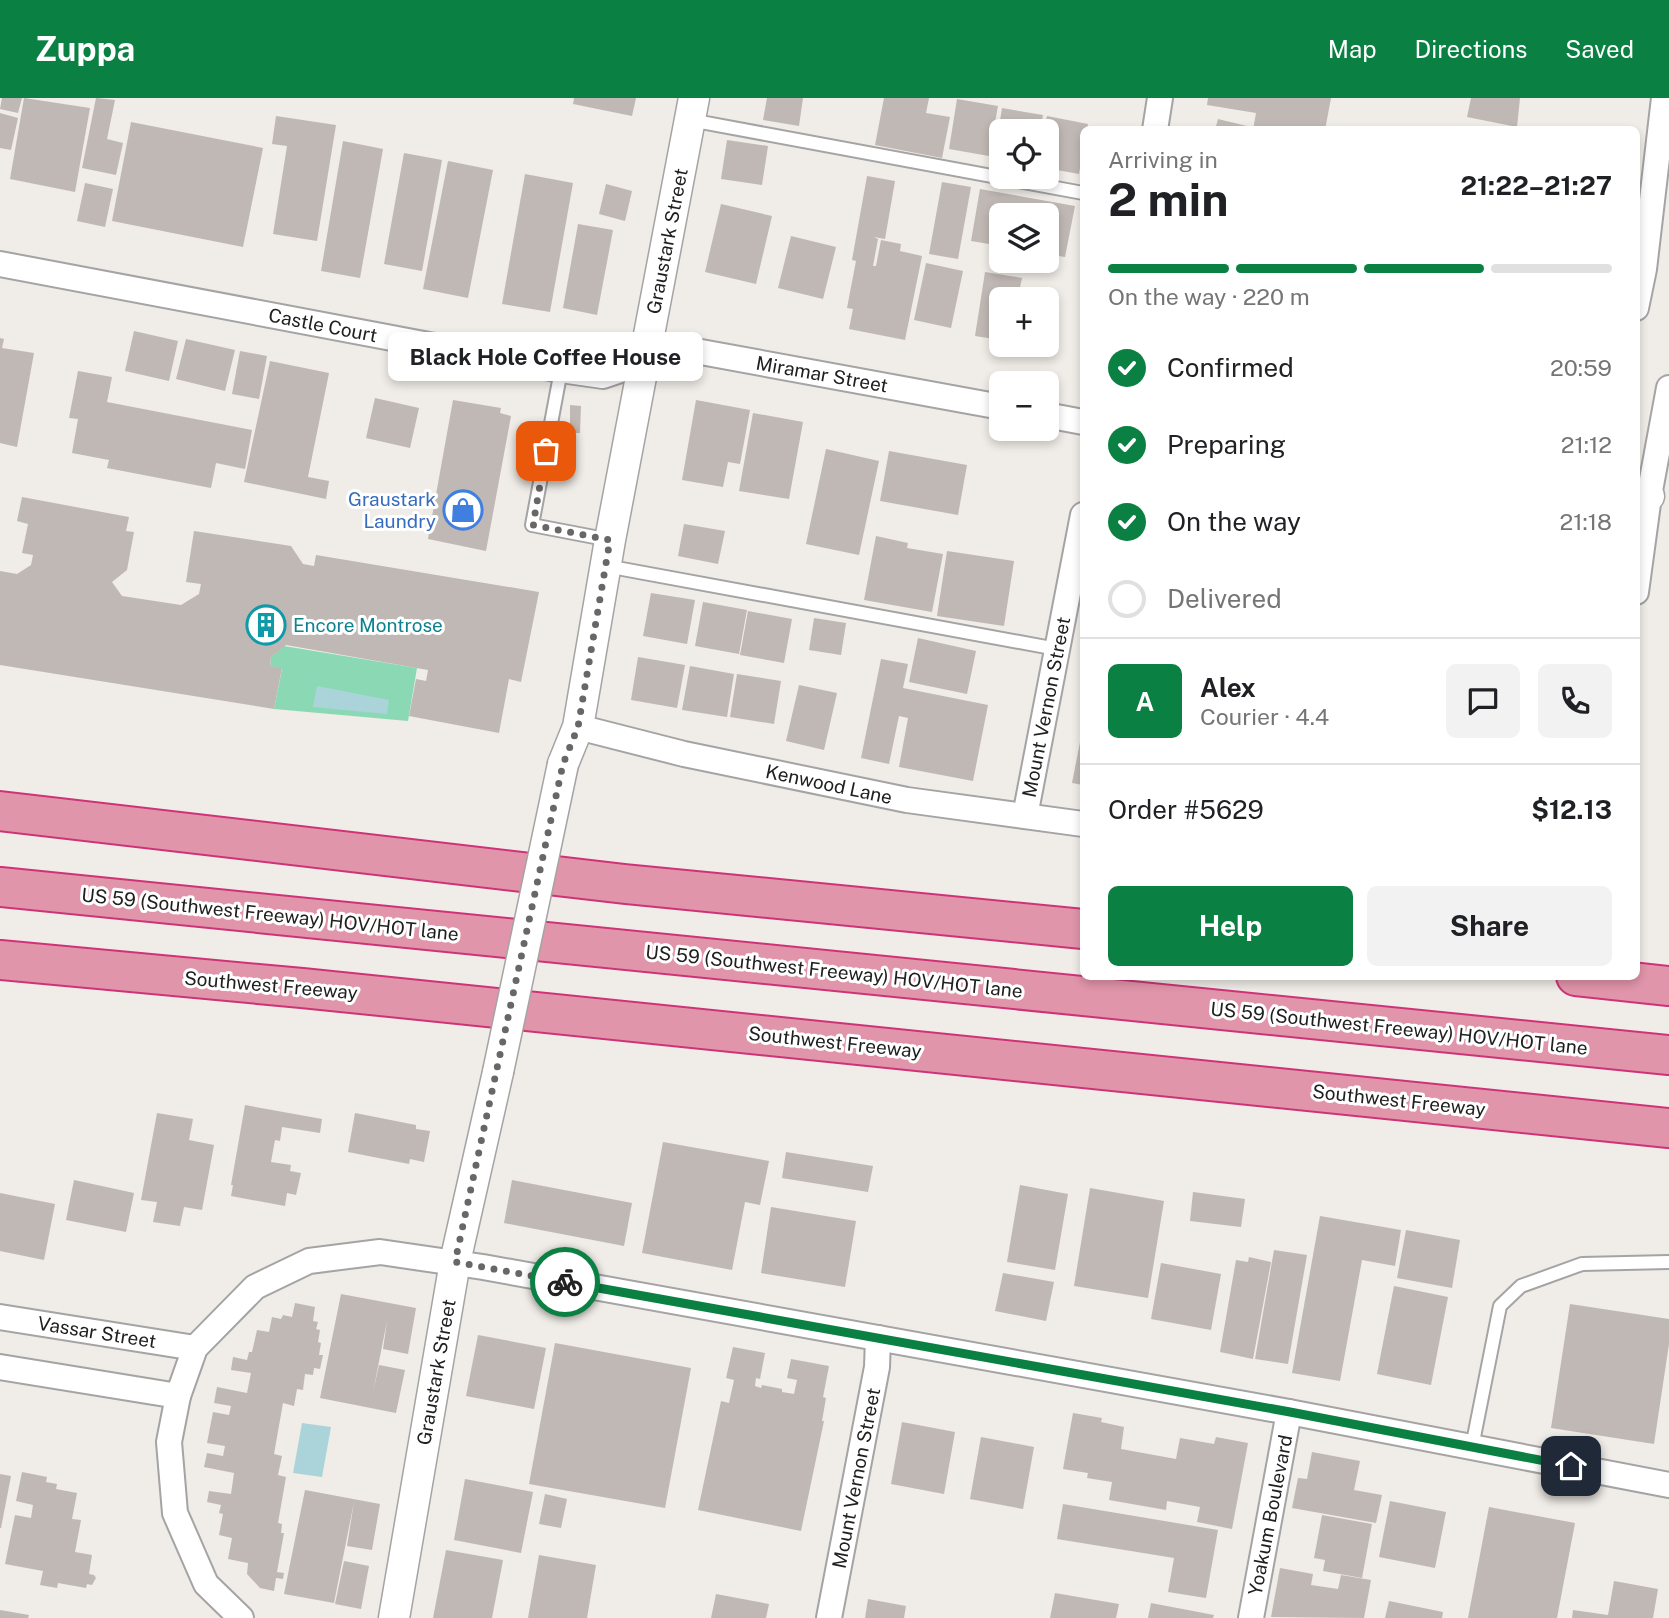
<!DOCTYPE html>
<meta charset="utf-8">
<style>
body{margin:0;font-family:"Public Sans",sans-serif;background:#f2f2f2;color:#202124;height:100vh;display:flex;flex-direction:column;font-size:26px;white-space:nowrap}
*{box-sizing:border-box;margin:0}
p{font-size:23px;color:#757577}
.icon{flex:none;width:38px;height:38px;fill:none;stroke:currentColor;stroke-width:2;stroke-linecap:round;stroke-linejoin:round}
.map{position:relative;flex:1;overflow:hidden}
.panel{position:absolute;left:1080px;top:28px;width:560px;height:854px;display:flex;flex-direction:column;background:#fff;border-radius:10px;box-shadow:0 4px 10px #0003}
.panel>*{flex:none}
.tools{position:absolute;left:989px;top:21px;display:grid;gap:14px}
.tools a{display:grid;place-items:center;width:70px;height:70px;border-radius:10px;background:#fff;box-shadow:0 4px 10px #0003;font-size:35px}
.pin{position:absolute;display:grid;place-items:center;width:60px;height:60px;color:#fff;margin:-30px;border-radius:14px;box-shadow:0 4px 10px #0006}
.courier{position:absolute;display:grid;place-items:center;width:70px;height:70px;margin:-35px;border:5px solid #0b8043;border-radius:50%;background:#fff;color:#222;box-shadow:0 2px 9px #0007}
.bubble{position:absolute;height:49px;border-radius:10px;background:#fff;box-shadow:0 4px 10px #0003;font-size:23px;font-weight:700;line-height:49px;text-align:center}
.head em{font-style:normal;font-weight:700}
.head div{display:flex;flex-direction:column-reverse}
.head{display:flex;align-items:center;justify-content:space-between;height:119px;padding:0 28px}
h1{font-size:46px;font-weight:700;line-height:52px}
.bar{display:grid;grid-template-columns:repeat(4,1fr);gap:10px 7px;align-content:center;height:84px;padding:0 28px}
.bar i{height:9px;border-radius:5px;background:#e0e0e0}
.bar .selected{background:#0b8043}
.bar p{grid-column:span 4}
.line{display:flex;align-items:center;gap:18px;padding:0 28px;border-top:2px solid #e0e0e0}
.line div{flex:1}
.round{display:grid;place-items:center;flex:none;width:74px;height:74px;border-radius:10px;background:#f2f2f2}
ol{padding:0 28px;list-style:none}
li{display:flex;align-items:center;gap:21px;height:77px}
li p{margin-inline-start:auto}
li .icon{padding:7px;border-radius:50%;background:#0b8043;color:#fff;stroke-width:4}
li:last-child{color:#757577}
li i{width:38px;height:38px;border:4px solid #e0e0e0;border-radius:50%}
.button{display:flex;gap:14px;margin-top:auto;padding:14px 28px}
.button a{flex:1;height:80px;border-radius:10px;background:#0b8043;color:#fff;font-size:28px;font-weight:700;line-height:80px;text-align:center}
.button a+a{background:#f2f2f2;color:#202124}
header{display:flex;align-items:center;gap:42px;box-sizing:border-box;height:98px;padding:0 35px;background:#0b8043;color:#fff}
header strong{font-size:33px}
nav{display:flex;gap:38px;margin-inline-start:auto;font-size:24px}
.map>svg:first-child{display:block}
.pitch{fill:#8bd9b4}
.water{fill:#abd4da}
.building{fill:#c0b8b4}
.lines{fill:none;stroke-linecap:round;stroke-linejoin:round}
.service-casing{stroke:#a4a4a4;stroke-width:16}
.minor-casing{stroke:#a4a4a4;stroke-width:28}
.tertiary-casing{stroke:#a4a4a4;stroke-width:33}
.motorway-casing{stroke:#cf3377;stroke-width:42}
.service{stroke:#fff;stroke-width:12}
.minor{stroke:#fff;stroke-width:24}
.tertiary{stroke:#fff;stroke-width:30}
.motorway{stroke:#e195aa;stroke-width:38}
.tertiary-bridge-casing{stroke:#a4a4a4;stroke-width:33;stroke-linecap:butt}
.tertiary-bridge{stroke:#fff;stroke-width:30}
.done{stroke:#696766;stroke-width:7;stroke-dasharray:0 12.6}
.route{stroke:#0b8043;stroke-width:9}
.labels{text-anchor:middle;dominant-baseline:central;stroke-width:6;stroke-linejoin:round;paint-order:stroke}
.street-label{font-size:19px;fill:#202020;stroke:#fff}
.shop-label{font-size:19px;fill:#366cbe;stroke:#fff;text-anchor:end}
.culture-label{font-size:19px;fill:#0d838f;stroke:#fff;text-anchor:start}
</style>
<header>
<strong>Zuppa</strong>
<nav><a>Map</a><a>Directions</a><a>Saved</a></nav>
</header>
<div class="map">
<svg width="1669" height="1520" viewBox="0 0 1669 1520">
<rect width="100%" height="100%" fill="#f0ece7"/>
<!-- pitch -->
<polygon class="pitch" points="284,548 417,570 408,623 274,611 282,571 270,568 271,559"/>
<!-- water -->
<g class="water">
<polygon points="317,588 389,602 387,616 313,609"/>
<polygon points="302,1325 331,1329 322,1379 293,1375"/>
</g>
<!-- building -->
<g class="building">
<polygon points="2,0 22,0 18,15 0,11"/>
<polygon points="24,0 90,10 75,94 10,81"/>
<polygon points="96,0 115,2 107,41 123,45 116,77 82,70"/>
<polygon points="574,0 636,0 632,18 573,6"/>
<polygon points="767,0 803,0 799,28 763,22"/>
<polygon points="884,0 929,0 926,15 950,19 942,60 875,47"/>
<polygon points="1208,0 1331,0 1325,32 1253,32 1256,15 1207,7"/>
<polygon points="1471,0 1520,0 1517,29 1467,19"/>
<polygon points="957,1 998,8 989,58 949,51"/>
<polygon points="1002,10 1043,17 1040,33 1001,33 1001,61 994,60"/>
<polygon points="0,15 18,20 11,52 0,50"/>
<polygon points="276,18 336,27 317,143 273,136 287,48 272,46"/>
<polygon points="1047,18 1088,26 1087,32 1083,32 1083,51 1079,76 1046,70 1046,33 1044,33"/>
<polygon points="1218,21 1251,29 1250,32 1215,32"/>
<polygon points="131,24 263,50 243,149 112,123"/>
<polygon points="727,42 768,48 762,87 721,81"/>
<polygon points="343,43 383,51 360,180 321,173"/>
<polygon points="404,55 442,62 422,173 384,166"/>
<polygon points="448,63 493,72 468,200 423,191"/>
<polygon points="525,76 573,85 550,214 502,206"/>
<polygon points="867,78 895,83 885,141 874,139 878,141 873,168 876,168 881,142 901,146 900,153 922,158 905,242 849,231 853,211 847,210 856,163 852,162"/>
<polygon points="942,84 971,89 958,161 929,156"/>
<polygon points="85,85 113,91 105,129 77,123"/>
<polygon points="606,86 632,93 625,123 599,116"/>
<polygon points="980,91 1075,108 1065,159 1046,156 1046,117 1001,117 1001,148 971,143"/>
<polygon points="721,106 772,118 756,186 705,174"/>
<polygon points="578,126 613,132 597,217 563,210"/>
<polygon points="791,138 836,149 823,201 778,190"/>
<polygon points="926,165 963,173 951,230 914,222"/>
<polygon points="985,174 1022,180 1020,189 1043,193 1042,201 1001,201 1001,242 975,238"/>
<polygon points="134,233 178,243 169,283 125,273"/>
<polygon points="0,240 4,241 2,250 34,255 17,349 0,345"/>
<polygon points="186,241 235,252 225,293 176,281"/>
<polygon points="240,253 267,258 259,301 232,296"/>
<polygon points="270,263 329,275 308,379 329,383 326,401 244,384"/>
<polygon points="78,273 112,279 107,304 252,332 245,371 216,365 211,390 107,370 109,362 72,355 78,321 69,320"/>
<polygon points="375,300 419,310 410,350 366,340"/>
<polygon points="453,302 501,310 500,315 511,318 486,453 428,441"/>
<polygon points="696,302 750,312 740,366 728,364 723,389 682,382"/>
<polygon points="570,307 581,308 580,335 570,335"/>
<polygon points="753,315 803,324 789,401 739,393"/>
<polygon points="826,351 879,363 859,457 806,446"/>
<polygon points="889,353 967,367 958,417 880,403"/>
<polygon points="22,399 129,419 126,433 134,434 127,472 112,484 122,498 181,507 199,496 201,486 186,484 194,433 291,448 303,466 314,468 316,457 539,494 521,584 509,581 499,635 409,618 416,581 426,583 428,572 286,547 271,559 270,568 282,570 274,611 0,567 0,473 17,476 31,467 33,457 22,455 28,426 17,423"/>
<polygon points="684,426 725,433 718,466 678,458"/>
<polygon points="876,438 908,445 907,450 943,456 932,514 864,502"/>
<polygon points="947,453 1014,463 1004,528 937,518"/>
<polygon points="651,495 695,502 687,546 643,538"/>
<polygon points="703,504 747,512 739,556 695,548"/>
<polygon points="748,513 792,521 784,565 740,557"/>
<polygon points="814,520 846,525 841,557 809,552"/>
<polygon points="918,540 976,553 967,596 909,584"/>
<polygon points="638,559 685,567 677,610 631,602"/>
<polygon points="881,561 908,566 903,590 988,607 973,683 899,669 908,620 899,618 889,666 861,660"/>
<polygon points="690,568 734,576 727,619 682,612"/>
<polygon points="737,576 781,583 774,626 730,619"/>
<polygon points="799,587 837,595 824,652 786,643"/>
<polygon points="1082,634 1083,634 1083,687 1072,685"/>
<polygon points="245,1007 322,1021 320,1035 282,1029 280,1043 275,1042 271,1064 291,1067 290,1073 301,1075 296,1097 287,1095 285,1108 231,1098 233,1087 231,1087"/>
<polygon points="157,1015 193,1021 189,1042 214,1047 202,1112 184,1109 180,1128 153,1124 157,1104 141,1102"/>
<polygon points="355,1015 416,1027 416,1031 430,1033 424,1064 410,1061 409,1066 348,1054"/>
<polygon points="663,1044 769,1063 760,1107 745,1104 732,1172 642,1155"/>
<polygon points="786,1054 873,1068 868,1094 782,1080"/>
<polygon points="74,1082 134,1095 126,1134 66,1122"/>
<polygon points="512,1082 632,1105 624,1148 504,1125"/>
<polygon points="1020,1087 1068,1096 1055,1172 1007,1164"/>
<polygon points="1090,1090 1164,1103 1148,1200 1074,1188"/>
<polygon points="1193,1094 1245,1101 1241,1129 1190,1123"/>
<polygon points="0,1095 55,1106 44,1162 0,1153"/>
<polygon points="771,1109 856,1123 845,1189 761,1175"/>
<polygon points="1320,1118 1401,1132 1395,1168 1362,1162 1340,1283 1292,1275"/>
<polygon points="1406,1132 1460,1142 1452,1190 1397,1180"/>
<polygon points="1274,1152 1307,1157 1288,1266 1255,1261"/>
<polygon points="1249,1159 1271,1164 1253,1261 1220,1254 1236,1162 1248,1164"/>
<polygon points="1161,1165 1221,1176 1211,1232 1151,1221"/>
<polygon points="1003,1175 1054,1184 1046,1223 995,1213"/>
<polygon points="1394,1188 1448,1199 1431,1287 1377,1276"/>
<polygon points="341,1196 416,1210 408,1256 383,1251 387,1223 373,1294 379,1267 405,1272 396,1315 320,1300"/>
<polygon points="295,1205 315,1209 313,1223 318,1224 316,1231 320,1232 318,1244 321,1245 319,1257 323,1257 320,1271 314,1270 313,1277 305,1276 303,1292 297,1291 294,1308 283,1305 274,1356 282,1358 278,1377 286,1379 278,1425 282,1426 281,1435 284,1435 277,1474 284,1475 283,1481 276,1480 274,1493 260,1490 247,1476 248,1465 228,1461 232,1440 219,1437 223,1416 219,1415 221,1407 207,1404 209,1393 231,1396 234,1375 204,1369 207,1355 223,1358 225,1348 207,1345 213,1314 229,1317 231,1308 214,1305 217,1289 247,1295 251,1275 231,1272 233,1259 247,1262 249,1254 252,1254 257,1232 269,1234 272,1219 281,1221 283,1217 292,1219"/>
<polygon points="1570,1206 1669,1221 1669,1246 1654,1346 1551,1330"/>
<polygon points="478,1237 546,1250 534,1311 466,1298"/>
<polygon points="555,1245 691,1270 665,1410 529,1386"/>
<polygon points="733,1249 765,1255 760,1281 756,1280 755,1288 761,1290 762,1287 782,1291 782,1294 794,1296 797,1282 787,1280 791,1261 829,1268 823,1299 826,1300 822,1323 824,1323 801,1433 698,1412 721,1303 729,1305 734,1282 726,1280"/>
<polygon points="1073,1315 1102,1320 1101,1324 1124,1329 1121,1351 1176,1361 1180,1340 1214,1346 1216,1339 1248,1345 1232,1431 1197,1424 1200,1409 1167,1403 1166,1412 1109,1402 1112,1384 1087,1380 1088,1375 1063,1371"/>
<polygon points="902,1324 955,1334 944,1396 891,1386"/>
<polygon points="981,1339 1034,1349 1023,1411 970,1401"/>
<polygon points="1312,1354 1360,1363 1354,1392 1382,1397 1376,1425 1292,1410 1298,1380 1307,1381"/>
<polygon points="22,1374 47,1379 46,1384 57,1386 56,1391 77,1395 72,1421 81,1422 75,1454 92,1457 89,1476 94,1477 96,1480 92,1487 87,1486 86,1490 58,1485 57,1490 40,1487 43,1473 5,1466 15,1417 31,1420 33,1407 16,1403"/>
<polygon points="0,1376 11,1378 1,1430 0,1430"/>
<polygon points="465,1381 533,1394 521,1455 454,1442"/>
<polygon points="305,1392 380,1406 372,1452 347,1448 354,1404 334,1505 284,1496"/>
<polygon points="545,1396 567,1401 561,1430 539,1426"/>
<polygon points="1390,1403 1446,1414 1435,1470 1379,1459"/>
<polygon points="1063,1406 1218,1432 1206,1500 1168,1494 1174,1460 1057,1441"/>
<polygon points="1489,1409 1575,1425 1557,1520 1468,1520"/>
<polygon points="1322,1417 1372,1426 1362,1480 1323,1473 1325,1462 1314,1460"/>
<polygon points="446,1452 503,1462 492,1520 433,1520"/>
<polygon points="539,1457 596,1467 587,1520 528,1520"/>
<polygon points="344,1463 369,1468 361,1511 335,1506"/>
<polygon points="1280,1470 1313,1476 1311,1487 1338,1491 1341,1477 1371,1482 1364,1520 1271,1519"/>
<polygon points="1614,1483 1658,1491 1653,1520 1572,1520 1573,1512 1608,1517"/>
<polygon points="1055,1495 1119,1506 1116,1520 1050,1520"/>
<polygon points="716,1496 769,1506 766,1520 711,1520"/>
<polygon points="868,1501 906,1508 904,1520 865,1520"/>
<polygon points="1389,1503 1443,1514 1442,1520 1385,1520"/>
<polygon points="1151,1505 1214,1517 1213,1520 1148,1520"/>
<polygon points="0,1512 29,1517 28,1520 0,1520"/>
</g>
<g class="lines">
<!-- service casing -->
<g class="service-casing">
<g id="service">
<polyline points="690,22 1083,95"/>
<polyline points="561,272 532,427 610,442"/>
<polyline points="606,468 1057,551"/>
<polyline points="1472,1349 1500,1208 1521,1188 1582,1166 1669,1164"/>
</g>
</g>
<!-- minor casing -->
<g class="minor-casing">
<g id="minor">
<polyline points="1155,32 1160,0"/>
<polyline points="0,166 561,272 603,278 644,264 690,252 1001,309"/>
<polyline points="1636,210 1644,171 1664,0"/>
<polyline points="1046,317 1083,324"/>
<polyline points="1636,494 1649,398 1669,290"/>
<polyline points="578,629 684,656 907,702 1083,726"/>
<polyline points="1025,718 1083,417"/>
<polyline points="0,1219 195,1250"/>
<polyline points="0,1269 178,1298"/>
<polyline points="241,1520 206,1486 175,1415 169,1344 178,1298 195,1250 255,1189 309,1163 380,1154 483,1169 1289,1314 1669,1387"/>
<polyline points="829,1520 877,1269 878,1240"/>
<polyline points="1251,1520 1289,1314"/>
</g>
</g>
<!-- tertiary casing -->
<g class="tertiary-casing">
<g id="tertiary">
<polyline points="1636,396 1649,398"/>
<polyline points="563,666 578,629 610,442 694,0"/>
<polyline points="394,1520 455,1164 498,974"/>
</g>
</g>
<!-- motorway casing -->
<g class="motorway-casing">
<g id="motorway">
<polyline points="0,713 625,786 1083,831"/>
<polyline points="0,789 1669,957"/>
<polyline points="0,862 302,890 1669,1030"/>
<polyline points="1576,878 1669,888"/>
</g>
</g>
<!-- service -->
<use href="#service" class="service"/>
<!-- minor -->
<use href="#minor" class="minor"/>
<!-- tertiary -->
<use href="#tertiary" class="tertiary"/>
<!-- motorway -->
<use href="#motorway" class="motorway"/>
<!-- tertiary-bridge casing -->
<g class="tertiary-bridge-casing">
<polyline id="tertiary-bridge" points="498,974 563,666"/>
</g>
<!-- tertiary-bridge -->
<use href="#tertiary-bridge" class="tertiary-bridge"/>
</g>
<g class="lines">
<!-- done -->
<polyline class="done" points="546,353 533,427 610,442 578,629 563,666 455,1164 565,1184"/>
<!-- route -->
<polyline class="route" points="565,1184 1290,1314 1571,1368"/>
</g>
<!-- icons -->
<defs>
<g id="shop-ring" transform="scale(2.0125)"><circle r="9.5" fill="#fff" stroke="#3f7fe0" stroke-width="1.5"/><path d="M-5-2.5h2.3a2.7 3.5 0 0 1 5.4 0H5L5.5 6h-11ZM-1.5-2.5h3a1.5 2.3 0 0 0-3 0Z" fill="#3f7fe0"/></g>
<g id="building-ring" transform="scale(2.0125)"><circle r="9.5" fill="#fff" stroke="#0f9aa8" stroke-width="1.5"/><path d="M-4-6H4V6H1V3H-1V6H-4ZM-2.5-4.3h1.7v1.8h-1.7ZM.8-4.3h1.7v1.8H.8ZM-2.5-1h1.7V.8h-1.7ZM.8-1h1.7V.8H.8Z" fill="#0f9aa8"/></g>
</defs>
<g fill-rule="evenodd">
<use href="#shop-ring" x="463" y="412"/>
<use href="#building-ring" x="266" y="527"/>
</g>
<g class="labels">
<!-- street labels -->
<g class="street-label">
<text transform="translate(667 143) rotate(-79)">Graustark Street</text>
<text transform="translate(323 227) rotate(11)">Castle Court</text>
<text transform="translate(822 276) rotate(10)">Miramar Street</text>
<text transform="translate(1046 609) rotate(-79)">Mount Vernon Street</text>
<text transform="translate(829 686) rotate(12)">Kenwood Lane</text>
<text transform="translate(270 816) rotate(6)">US 59 (Southwest Freeway) HOV/HOT lane</text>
<text transform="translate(834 873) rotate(6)">US 59 (Southwest Freeway) HOV/HOT lane</text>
<text transform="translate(271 887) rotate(5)">Southwest Freeway</text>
<text transform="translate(1399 930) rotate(6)">US 59 (Southwest Freeway) HOV/HOT lane</text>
<text transform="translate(835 944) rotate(6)">Southwest Freeway</text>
<text transform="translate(1399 1002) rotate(6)">Southwest Freeway</text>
<text transform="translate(97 1234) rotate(9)">Vassar Street</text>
<text transform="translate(436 1274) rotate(-80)">Graustark Street</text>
<text transform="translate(856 1380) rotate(-79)">Mount Vernon Street</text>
<text transform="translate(1270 1417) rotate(-79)">Yoakum Boulevard</text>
</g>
<!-- shop labels -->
<g class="shop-label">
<text x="436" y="401">Graustark<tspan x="436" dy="22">Laundry</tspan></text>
</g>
<!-- culture labels -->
<g class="culture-label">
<text x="293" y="527">Encore Montrose</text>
</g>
</g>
</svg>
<div class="tools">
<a><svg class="icon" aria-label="locate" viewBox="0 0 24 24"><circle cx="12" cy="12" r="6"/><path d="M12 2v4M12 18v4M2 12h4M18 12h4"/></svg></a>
<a><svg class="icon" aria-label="layers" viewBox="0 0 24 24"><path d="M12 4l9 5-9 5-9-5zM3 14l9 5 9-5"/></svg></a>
<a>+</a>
<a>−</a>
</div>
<div class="pin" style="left:546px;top:353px;background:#ea580c"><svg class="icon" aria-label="bag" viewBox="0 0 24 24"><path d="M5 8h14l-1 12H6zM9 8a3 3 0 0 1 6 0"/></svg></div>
<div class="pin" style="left:1571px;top:1368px;background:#1f2937"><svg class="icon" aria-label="home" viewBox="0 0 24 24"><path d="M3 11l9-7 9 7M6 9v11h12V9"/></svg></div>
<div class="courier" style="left:565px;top:1184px"><svg class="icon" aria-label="bike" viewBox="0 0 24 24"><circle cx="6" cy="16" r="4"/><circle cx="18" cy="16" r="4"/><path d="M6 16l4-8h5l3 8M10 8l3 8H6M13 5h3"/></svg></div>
<div class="bubble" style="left:388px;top:234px;width:315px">Black Hole Coffee House</div>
<section class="panel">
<div class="head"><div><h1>2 min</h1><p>Arriving in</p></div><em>21:22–21:27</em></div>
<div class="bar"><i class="selected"></i><i class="selected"></i><i class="selected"></i><i></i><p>On the way · 220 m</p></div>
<ol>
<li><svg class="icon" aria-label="check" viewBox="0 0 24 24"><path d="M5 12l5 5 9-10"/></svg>Confirmed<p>20:59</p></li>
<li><svg class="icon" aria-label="check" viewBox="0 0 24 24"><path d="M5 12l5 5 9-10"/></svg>Preparing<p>21:12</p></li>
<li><svg class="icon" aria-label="check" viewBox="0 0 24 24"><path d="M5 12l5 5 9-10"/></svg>On the way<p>21:18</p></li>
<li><i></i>Delivered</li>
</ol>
<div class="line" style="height:126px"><b class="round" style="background:#0b8043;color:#fff">A</b><div><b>Alex</b><p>Courier · 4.4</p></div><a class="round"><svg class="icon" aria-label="chat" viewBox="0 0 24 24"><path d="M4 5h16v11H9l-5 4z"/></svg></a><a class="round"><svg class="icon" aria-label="phone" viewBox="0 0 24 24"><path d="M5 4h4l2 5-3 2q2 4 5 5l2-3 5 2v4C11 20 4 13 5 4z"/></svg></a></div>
<div class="line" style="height:91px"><div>Order #5629</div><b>$12.13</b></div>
<div class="button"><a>Help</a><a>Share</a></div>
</section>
</div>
